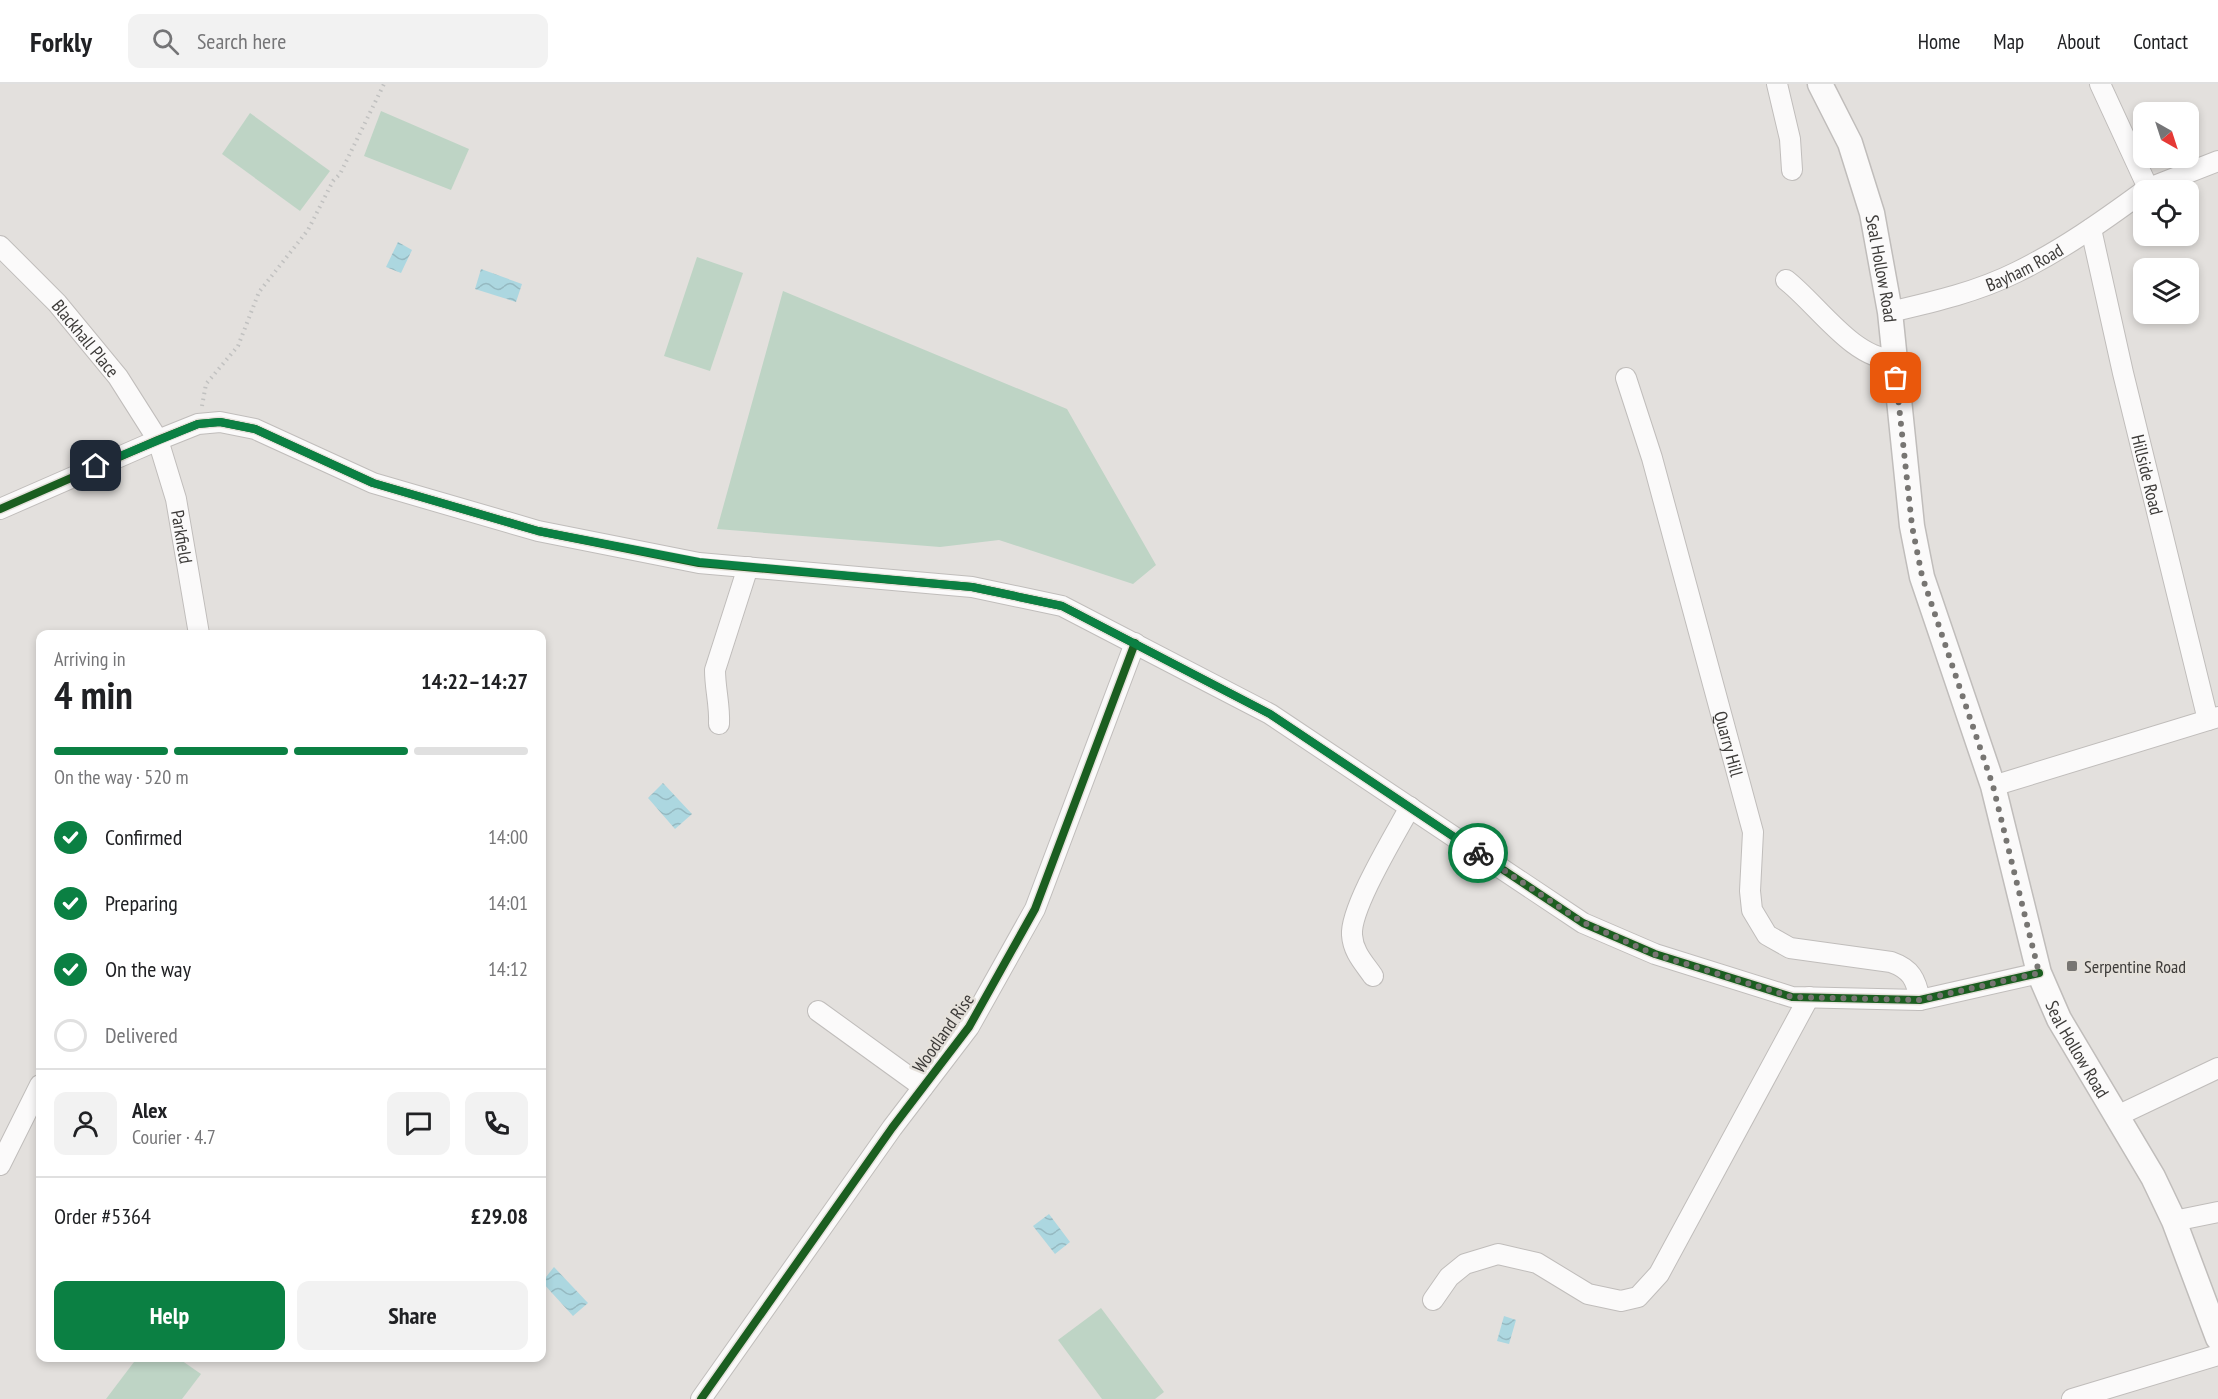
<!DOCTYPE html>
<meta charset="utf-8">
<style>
body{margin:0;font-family:"PT Sans Narrow",sans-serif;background:#f2f2f2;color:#202124;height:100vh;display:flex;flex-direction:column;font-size:22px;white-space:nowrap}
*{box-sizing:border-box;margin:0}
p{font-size:20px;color:#757577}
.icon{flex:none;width:33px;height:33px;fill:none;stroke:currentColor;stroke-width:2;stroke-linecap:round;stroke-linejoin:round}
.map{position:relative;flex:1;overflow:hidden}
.details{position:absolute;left:36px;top:546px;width:510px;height:732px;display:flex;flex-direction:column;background:#fff;border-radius:12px;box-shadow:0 3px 9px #0003}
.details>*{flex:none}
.needle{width:39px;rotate:141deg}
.tools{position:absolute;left:2133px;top:18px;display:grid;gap:12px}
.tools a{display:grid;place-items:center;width:66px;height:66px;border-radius:12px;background:#fff;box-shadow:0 3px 9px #0003;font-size:30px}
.pin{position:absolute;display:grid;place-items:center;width:51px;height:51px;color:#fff;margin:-26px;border-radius:12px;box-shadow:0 3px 9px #0006}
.courier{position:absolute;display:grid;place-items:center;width:60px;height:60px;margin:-30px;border:4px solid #0b8043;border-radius:50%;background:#fff;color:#222;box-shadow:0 2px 8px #0007}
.headline em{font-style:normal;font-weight:600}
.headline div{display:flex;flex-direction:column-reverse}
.headline{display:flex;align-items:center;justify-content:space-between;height:102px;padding:0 18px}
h1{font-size:39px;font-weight:600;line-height:45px}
.bar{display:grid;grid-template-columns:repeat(4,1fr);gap:9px 6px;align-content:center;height:72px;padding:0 18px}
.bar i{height:8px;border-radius:4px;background:#e0e0e0}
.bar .on{background:#0b8043}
.bar p{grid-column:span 4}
.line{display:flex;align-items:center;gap:15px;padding:0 18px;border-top:2px solid #e0e0e0}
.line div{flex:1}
.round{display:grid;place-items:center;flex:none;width:63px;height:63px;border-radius:12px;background:#f2f2f2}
ol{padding:0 18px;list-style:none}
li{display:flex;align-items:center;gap:18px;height:66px}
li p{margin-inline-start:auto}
li .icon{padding:6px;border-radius:50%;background:#0b8043;color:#fff;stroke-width:4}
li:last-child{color:#757577}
li i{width:33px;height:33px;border:3px solid #e0e0e0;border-radius:50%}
.cta{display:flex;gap:12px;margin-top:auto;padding:12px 18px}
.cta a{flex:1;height:69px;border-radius:12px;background:#0b8043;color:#fff;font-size:24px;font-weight:600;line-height:69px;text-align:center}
.cta a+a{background:#f2f2f2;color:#202124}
header{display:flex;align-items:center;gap:36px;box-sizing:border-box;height:84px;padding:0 30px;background:#fff;border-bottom:2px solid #e0e0e0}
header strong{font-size:28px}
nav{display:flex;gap:33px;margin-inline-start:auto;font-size:21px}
.search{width:420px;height:54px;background:#f2f2f2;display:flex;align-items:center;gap:15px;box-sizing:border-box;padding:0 21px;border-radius:12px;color:#757577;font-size:22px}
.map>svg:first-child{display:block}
.green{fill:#bed4c5}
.water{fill:url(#water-waves)}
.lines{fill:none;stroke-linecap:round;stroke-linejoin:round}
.minor-casing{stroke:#c0bdbb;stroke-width:22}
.major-casing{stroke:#c0bdbb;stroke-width:27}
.path{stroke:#c1c1c0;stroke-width:4;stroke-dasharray:1.5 4.5;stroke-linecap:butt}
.minor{stroke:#fbfafa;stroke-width:20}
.major{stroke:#fbfafa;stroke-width:24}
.cycleway-casing{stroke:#e5e1db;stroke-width:11}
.cycleway{stroke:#1b5e20;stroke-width:8}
.done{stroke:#777572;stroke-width:6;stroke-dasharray:0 10.8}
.route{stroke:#0b8043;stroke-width:8}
.poi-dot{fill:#777572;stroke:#e5e1db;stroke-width:2}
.labels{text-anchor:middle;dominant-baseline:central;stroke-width:5;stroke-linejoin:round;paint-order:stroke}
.street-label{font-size:18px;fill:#3d3b39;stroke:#e5e1db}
.poi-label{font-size:18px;fill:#3d3b39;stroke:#e5e1db;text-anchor:start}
</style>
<header>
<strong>Forkly</strong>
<div class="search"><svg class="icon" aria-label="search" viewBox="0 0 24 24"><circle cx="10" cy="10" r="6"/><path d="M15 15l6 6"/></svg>Search here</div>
<nav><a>Home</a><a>Map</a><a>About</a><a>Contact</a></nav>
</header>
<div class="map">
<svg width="2218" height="1315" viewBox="0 0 2218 1315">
<defs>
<pattern id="water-waves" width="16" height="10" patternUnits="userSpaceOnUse" patternTransform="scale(1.5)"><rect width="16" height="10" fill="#acd7e0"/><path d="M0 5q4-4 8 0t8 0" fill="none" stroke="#95b9c1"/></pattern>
</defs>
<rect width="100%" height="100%" fill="#e3e0dd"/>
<!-- green -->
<g class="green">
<polygon points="381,27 469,65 451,106 364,72"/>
<polygon points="250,29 330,87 300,127 222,70"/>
<polygon points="697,173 743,189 710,287 664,272"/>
<polygon points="783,207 1067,325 1156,481 1133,500 999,456 940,463 717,445"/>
<polygon points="1101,1224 1164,1308 1155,1315 1102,1315 1058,1256"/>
<polygon points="137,1274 178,1274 201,1290 182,1315 106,1315"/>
</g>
<!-- water -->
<g class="water">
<polygon points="398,158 412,166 401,189 386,183"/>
<polygon points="481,185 522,200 516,218 475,205"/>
<polygon points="663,699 692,730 675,745 648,714"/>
<polygon points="1049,1130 1070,1158 1055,1170 1033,1142"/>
<polygon points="554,1183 588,1219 573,1232 542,1198"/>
<polygon points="1504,1232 1516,1236 1509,1260 1497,1257"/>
</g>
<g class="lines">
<!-- minor casing -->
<g class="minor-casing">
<g id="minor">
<polyline points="1777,0 1790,55 1792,86"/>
<polyline points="2100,0 2148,104"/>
<polyline points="2144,106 2218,77"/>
<path id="s1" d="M2091,145L2123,289L2208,636"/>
<path id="s2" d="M0,162L57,219L118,293L158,356L176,415L199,550"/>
<path d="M1786,196C1817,220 1854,276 1893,275"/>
<path id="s3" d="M1890,228C1933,218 1977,208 2017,188C2062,166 2103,137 2144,107"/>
<path id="s4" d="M1626,294L1652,374L1753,748L1750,807L1752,826L1767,851L1790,864L1891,878C1911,885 1916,895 1920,916"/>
<polyline points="0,425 158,356 198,340 220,338 255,345 373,399 538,447 699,479 972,503 1062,522 1270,630 1583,839 1655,870 1792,913 1920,916 2039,889"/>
<path d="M719,640C720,621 715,605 715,586L748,483"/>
<polyline points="1993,702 2218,633"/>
<path d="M1373,892C1364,879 1353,868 1352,851C1350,824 1395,751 1410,723"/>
<polyline points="818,927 923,1003"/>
<polyline points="2117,1032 2218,984"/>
<polyline points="0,1081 40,1001"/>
<polyline points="2174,1137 2218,1128"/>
<polyline points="1433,1216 1449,1193 1465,1180 1498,1170 1537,1179 1588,1210 1621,1217 1638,1213 1659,1190 1809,913"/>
<polyline points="701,1315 892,1044 969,943 1035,825 1135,559"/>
<polyline points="2072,1315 2218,1271"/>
</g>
</g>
<!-- major casing -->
<g class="major-casing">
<g id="major">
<path id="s5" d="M1820,0L1850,59L1872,129L1890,228L1912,442L1922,493L1993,702L2039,889L2059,935L2153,1093L2174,1137L2218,1254"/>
</g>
</g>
<!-- path -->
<polyline class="path" points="202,322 206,300 238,262 259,208 308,146 333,97 340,90 384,0"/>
<!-- minor -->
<use href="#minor" class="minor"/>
<!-- major -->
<use href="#major" class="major"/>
<!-- cycleway casing -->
<g class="cycleway-casing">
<g id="cycleway">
<polyline points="0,425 158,356 198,340 220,338 255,345 373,399 538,447 699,479 972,503 1062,522 1270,630 1583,839 1655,870 1792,913 1920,916 2039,889"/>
<polyline points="701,1315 892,1044 969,943 1035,825 1135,559"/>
</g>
</g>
<!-- cycleway -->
<use href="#cycleway" class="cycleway"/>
</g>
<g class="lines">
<!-- done -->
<polyline class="done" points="1478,769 1582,838 1654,870 1792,913 1920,916 2039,889 1993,702 1922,492 1912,442 1896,294"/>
<!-- route -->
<polyline class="route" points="96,382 198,340 220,338 255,345 373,399 538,447 699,478 972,503 1062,522 1270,630 1478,769"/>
</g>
<!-- markers -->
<rect class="poi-dot" x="2066" y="876" width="12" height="12" rx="3"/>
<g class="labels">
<!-- street labels -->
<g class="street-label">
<text stroke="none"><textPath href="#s3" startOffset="142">Bayham Road</textPath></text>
<text stroke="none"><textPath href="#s5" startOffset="196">Seal Hollow Road</textPath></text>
<text stroke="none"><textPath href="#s2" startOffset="126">Blackhall Place</textPath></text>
<text stroke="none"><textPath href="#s1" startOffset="252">Hillside Road</textPath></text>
<text stroke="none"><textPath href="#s2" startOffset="351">Parkfield</textPath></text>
<text stroke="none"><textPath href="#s4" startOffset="380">Quarry Hill</textPath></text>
<text transform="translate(943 949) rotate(-55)">Woodland Rise</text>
<text stroke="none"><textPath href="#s5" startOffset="1006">Seal Hollow Road</textPath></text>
</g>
<!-- poi labels -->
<g class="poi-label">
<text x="2084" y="882">Serpentine Road</text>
</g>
</g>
</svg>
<div class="tools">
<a><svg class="needle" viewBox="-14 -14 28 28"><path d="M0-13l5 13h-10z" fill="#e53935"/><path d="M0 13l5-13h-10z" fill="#757577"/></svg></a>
<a><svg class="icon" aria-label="locate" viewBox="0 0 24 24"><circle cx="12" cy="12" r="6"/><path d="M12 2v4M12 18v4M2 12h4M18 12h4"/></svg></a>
<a><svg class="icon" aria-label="layers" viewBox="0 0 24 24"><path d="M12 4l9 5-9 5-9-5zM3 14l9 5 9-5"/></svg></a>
</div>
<div class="pin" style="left:1896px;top:294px;background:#ea580c"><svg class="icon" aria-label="bag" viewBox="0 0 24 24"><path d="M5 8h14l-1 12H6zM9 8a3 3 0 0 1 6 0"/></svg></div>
<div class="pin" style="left:96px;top:382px;background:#1f2937"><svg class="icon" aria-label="home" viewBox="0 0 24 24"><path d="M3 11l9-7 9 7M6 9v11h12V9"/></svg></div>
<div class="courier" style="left:1478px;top:769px"><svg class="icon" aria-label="bike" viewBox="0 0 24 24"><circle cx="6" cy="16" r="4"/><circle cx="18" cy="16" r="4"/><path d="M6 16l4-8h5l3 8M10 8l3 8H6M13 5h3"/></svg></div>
<section class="details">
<div class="headline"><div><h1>4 min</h1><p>Arriving in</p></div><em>14:22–14:27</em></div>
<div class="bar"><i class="on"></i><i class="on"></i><i class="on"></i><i></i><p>On the way · 520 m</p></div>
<ol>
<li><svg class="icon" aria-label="check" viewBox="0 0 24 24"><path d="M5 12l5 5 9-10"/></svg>Confirmed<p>14:00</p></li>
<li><svg class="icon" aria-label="check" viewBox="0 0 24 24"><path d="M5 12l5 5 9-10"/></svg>Preparing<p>14:01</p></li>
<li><svg class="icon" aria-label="check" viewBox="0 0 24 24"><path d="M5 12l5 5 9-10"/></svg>On the way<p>14:12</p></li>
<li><i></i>Delivered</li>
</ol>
<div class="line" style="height:108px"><a class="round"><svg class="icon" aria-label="person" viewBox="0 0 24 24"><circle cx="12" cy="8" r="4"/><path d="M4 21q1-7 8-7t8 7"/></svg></a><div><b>Alex</b><p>Courier · 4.7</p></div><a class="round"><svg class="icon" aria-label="chat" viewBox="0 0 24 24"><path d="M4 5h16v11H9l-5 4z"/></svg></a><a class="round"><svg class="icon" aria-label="phone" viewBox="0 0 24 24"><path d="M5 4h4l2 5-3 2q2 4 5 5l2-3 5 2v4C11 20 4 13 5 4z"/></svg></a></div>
<div class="line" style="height:78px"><div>Order #5364</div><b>£29.08</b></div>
<div class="cta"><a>Help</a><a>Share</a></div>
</section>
</div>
